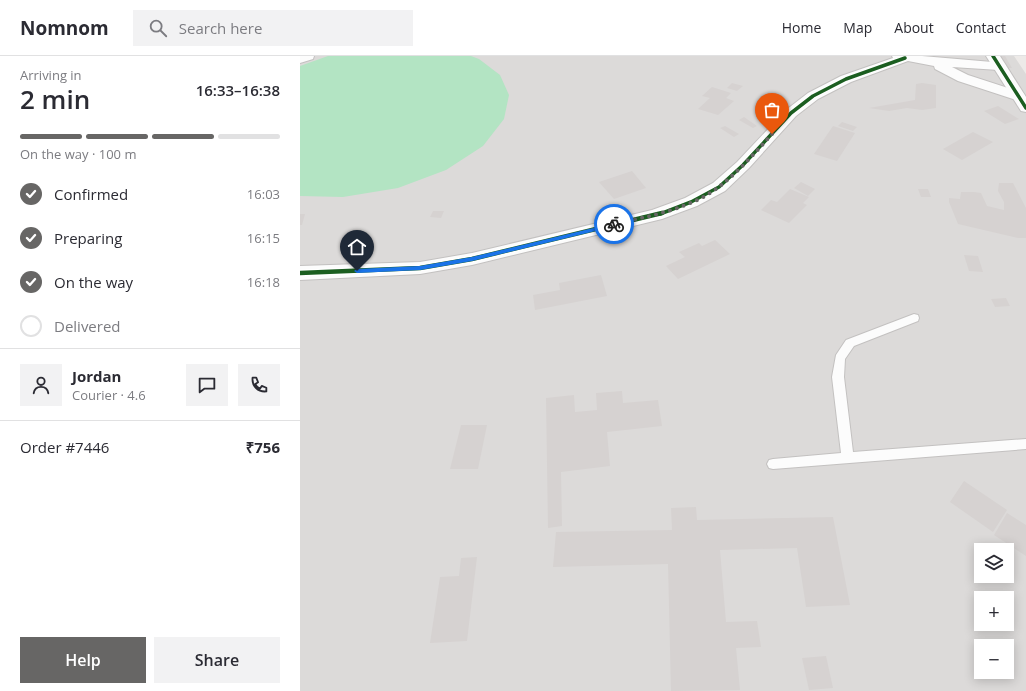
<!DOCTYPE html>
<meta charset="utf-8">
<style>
body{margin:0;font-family:"Open Sans",sans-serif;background:#f2f2f3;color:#2b2b33;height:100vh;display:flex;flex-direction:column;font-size:15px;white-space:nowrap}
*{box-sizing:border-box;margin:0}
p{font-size:13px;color:#7c7c81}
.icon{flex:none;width:22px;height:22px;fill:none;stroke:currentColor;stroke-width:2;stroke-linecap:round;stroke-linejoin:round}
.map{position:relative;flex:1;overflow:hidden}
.details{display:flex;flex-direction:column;background:#fff;width:300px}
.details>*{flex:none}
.fabs{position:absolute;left:674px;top:487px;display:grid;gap:8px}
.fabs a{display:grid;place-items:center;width:40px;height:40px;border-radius:0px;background:#fff;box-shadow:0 2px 10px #0003;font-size:20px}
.pin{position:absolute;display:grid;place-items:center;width:34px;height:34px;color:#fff;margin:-41px -17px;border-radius:50% 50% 50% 0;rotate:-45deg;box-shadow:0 0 4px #0007}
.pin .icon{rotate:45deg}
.courier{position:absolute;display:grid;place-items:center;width:40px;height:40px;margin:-20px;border:3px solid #1a73e8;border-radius:50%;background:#fff;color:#222;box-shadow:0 1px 5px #0007}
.summary em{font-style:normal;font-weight:600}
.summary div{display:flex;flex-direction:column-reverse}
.summary{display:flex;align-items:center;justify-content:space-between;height:68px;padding:0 20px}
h1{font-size:26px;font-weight:600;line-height:30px}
.bar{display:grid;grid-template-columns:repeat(4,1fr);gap:6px 4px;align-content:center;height:48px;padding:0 20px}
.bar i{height:5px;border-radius:3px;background:#e1e1e2}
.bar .selected{background:#676665}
.bar p{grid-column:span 4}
.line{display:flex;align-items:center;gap:10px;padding:0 20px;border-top:1px solid #e1e1e2}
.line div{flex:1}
.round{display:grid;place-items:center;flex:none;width:42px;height:42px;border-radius:0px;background:#f2f2f3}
ol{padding:0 20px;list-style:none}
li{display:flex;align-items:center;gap:12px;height:44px}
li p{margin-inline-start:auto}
li .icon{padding:4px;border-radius:50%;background:#676665;color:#fff;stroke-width:4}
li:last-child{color:#7c7c81}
li i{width:22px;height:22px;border:2px solid #e1e1e2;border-radius:50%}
.button{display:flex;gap:8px;margin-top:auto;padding:8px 20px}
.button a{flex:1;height:46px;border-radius:0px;background:#676665;color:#fff;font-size:16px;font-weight:600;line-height:46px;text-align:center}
.button a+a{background:#f2f2f3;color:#2b2b33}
header{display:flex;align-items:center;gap:24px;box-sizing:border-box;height:56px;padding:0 20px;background:#fff;border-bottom:1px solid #e1e1e2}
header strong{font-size:19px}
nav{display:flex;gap:22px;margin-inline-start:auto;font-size:14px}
.search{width:280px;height:36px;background:#f2f2f3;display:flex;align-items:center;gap:10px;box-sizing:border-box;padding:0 14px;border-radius:0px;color:#7c7c81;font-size:15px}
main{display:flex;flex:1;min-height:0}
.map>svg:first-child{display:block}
.residential{fill:#dcdad9;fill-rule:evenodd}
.pitch{fill:#b3e4c3}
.building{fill:#d6d2d1}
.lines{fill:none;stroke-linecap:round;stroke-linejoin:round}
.service-casing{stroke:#c3c1c0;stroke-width:2}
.minor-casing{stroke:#c3c1c0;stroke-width:2}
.tertiary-casing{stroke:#c3c1c0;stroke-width:2}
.service{fill:#fcfcfc;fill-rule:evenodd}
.minor{fill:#fcfcfc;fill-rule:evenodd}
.tertiary{fill:#fcfcfc;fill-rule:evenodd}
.cycleway-far1-casing{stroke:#fff;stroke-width:5.5}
.cycleway-casing{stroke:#fff;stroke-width:7}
.cycleway-far1{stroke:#1b5e20;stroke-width:3.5}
.cycleway{stroke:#1b5e20;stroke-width:4.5}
.route{fill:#1a73e8}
.done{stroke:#676665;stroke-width:4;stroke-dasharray:0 7.2}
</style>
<header>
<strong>Nomnom</strong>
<div class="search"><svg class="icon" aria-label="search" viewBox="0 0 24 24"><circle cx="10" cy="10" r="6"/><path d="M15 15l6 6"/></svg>Search here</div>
<nav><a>Home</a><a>Map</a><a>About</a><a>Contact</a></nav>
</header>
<main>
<section class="details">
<div class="summary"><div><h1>2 min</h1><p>Arriving in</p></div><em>16:33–16:38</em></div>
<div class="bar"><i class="selected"></i><i class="selected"></i><i class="selected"></i><i></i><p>On the way · 100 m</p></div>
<ol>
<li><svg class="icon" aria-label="check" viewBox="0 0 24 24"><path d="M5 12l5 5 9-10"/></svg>Confirmed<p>16:03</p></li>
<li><svg class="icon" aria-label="check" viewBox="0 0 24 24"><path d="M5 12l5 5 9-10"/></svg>Preparing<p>16:15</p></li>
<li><svg class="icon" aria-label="check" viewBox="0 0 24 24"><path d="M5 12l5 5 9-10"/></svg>On the way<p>16:18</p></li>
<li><i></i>Delivered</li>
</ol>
<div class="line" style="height:72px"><a class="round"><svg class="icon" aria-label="person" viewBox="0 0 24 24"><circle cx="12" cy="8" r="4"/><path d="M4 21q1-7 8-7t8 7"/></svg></a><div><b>Jordan</b><p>Courier · 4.6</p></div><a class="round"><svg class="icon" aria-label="chat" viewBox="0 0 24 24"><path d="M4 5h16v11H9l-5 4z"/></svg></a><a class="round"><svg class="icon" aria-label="phone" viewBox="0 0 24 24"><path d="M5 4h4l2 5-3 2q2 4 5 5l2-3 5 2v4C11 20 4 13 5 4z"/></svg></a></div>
<div class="line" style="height:52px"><div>Order #7446</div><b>₹756</b></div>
<div class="button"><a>Help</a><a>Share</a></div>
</section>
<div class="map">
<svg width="726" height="635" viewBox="0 0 726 635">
<rect width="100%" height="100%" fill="#edeae8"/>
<!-- residential -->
<path class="residential" d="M0,0H714L726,18V635H0ZM681,494H707V520H681ZM681,542H707V568H681ZM681,590H707V616H681Z"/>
<!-- pitch -->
<polygon class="pitch" points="28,0 171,0 179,3 200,19 209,39 204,63 183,90 146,114 98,132 43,141 0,140 0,10"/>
<!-- building -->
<g class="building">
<polygon points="697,0 705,0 712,12 704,12"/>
<polygon points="432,27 443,30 437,35 427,32"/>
<polygon points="622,27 636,29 636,52 622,54 607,52 589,55 569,52 615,44 616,28"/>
<polygon points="412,31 431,37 426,42 434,45 418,59 398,53 410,42 402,40"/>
<polygon points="698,50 719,63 705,68 684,55"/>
<polygon points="444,61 457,70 453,72 439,64"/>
<polygon points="542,66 557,71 553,75 538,70"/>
<polygon points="425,70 439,78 434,81 420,72"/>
<polygon points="533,70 555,77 537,105 514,98"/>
<polygon points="673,76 693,86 662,104 643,93"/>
<polygon points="332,115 346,132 314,143 299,126"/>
<polygon points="501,126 515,133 508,140 494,132"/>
<polygon points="699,127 713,127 726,152 726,182 718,182 658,168 649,146 649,142 660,143 661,136 674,136 681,137 687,150 704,154 704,146 698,135"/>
<polygon points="490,133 509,141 503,147 507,149 489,167 461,154 471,144 477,146"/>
<polygon points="618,133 628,133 631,141 621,141"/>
<polygon points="133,155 144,155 141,162 130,161"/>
<polygon points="0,158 5,158 2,169 0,169"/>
<polygon points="415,184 430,198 378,223 366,210 385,201 379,196 399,187 402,190"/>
<polygon points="664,199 678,200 683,216 669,215"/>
<polygon points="301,219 307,240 235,254 233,239 260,234 259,227"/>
<polygon points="706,242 710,250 695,251 691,243"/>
<polygon points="322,335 323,347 358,344 362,370 307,376 310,410 261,416 262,470 248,472 246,342 274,339 275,356 297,354 296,337"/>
<polygon points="161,369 187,369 178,413 150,413"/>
<polygon points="664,425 707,454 693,476 650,446"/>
<polygon points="396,451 397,464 533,461 550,549 506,551 497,492 420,494 426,566 457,565 461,591 436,592 440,634 371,635 368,508 253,511 256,476 372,474 371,452"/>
<polygon points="707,457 726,469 726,500 694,479"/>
<polygon points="177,501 167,585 130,587 140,521 159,520 161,502"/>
<polygon points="526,600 533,632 509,634 502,602"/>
</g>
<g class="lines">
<!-- service casing -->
<g class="service-casing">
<polygon id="service" points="614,258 618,259 619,262 618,265 554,290 545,303 544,321 553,396 726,383 726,393 473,413 469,412 467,408 469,404 473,403 541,397 532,321 536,299 546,284"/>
</g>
<!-- minor casing -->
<g class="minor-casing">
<g id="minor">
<polygon points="0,0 14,0 13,3 0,7"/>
<polygon points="592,0 622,0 704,7 706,10 704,13 699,14 652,11 668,19 723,37 725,40 723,43 718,44 713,43 658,25 635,13 634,10 608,5 551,26 518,43 496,60 449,112 425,135 397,150 362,163 172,209 120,218 0,224 0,210 120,206 172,197 352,154 385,142 413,127 437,106 486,54 508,37 541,20 593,2"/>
</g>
</g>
<!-- tertiary casing -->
<g class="tertiary-casing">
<polygon id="tertiary" points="686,0 700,0 726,41 726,56 721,55"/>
</g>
<!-- service -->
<use href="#service" class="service"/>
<!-- minor -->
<use href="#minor" class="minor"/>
<!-- tertiary -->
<use href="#tertiary" class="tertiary"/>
<!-- cycleway-far1 casing -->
<g class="cycleway-far1-casing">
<g id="cycleway-far1">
<polyline points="693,0 726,52"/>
<polyline points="360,158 391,146 419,131 443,109 491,57 513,40 546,23 605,2"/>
</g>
</g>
<!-- cycleway casing -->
<g class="cycleway-casing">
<polyline id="cycleway" points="0,217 120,212 172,203 362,157"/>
</g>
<!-- cycleway-far1 -->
<use href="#cycleway-far1" class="cycleway-far1"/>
<!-- cycleway -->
<use href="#cycleway" class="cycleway"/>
</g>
<!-- route -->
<polygon class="route" points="314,167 316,167 316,170 172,205 120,214 57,217 54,215 57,213 120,210 172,201"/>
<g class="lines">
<!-- done -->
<path class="done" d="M314,168C347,161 393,152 420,130C439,115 456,96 472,78"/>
</g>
</svg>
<div class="fabs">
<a><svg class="icon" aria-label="layers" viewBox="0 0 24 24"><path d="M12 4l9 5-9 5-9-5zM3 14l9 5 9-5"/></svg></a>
<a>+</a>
<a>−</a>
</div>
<div class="pin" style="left:472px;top:78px;background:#ea580c"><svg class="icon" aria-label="bag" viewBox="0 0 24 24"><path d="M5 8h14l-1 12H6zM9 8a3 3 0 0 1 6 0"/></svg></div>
<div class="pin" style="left:57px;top:215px;background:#1f2937"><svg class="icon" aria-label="home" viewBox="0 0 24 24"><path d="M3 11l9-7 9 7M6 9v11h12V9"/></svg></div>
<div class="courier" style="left:314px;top:168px"><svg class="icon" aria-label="bike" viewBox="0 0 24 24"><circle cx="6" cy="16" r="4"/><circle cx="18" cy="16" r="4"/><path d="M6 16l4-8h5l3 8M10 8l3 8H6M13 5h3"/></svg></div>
</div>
</main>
